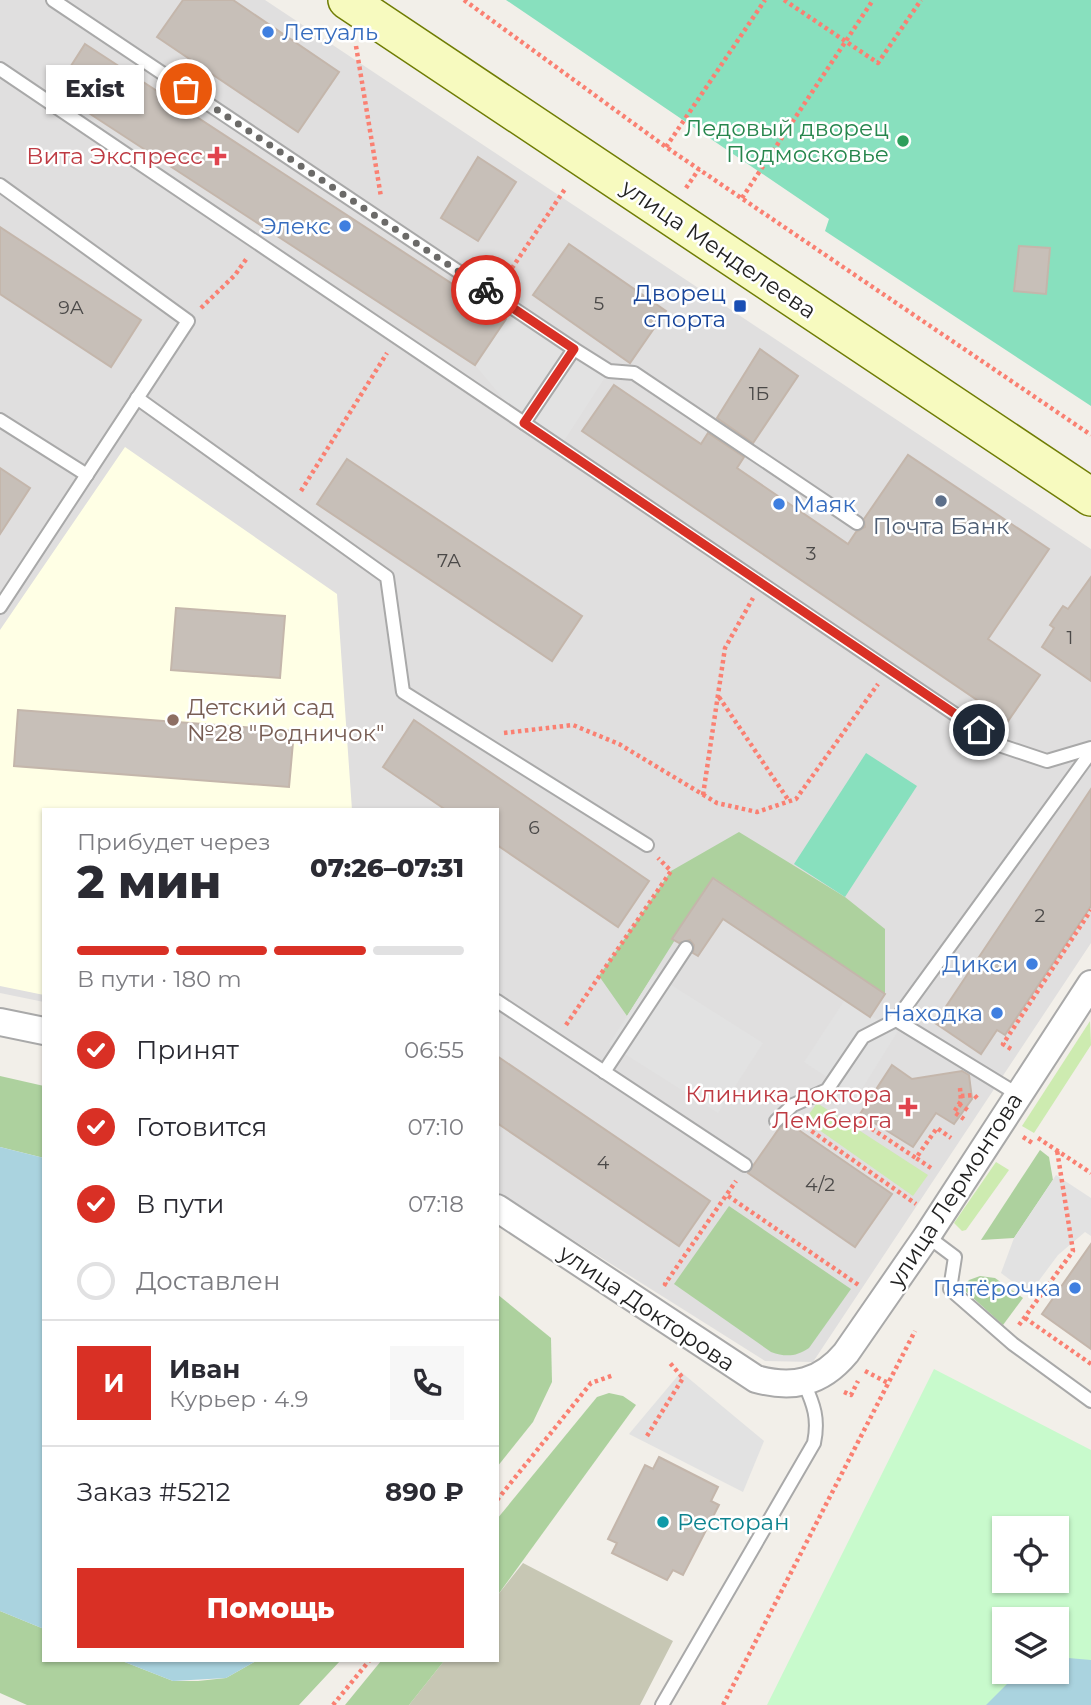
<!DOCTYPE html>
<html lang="ru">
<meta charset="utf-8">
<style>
body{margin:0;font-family:Montserrat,sans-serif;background:#f7f7f7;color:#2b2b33;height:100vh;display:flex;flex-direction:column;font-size:26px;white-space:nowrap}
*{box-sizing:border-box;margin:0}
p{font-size:23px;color:#7c7c81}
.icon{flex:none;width:38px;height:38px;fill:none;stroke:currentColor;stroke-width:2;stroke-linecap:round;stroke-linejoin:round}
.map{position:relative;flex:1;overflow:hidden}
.panel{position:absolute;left:42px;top:808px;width:457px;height:854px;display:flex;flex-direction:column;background:#fff;border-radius:0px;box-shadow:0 2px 5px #0004}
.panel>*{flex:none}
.fabs{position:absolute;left:992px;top:1516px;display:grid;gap:14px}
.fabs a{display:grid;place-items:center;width:77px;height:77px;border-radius:0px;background:#fff;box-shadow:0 2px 5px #0004;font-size:35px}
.pin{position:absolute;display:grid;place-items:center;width:60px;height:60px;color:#fff;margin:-30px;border:4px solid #fff;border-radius:50%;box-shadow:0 2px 7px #0007}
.courier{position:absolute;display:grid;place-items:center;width:70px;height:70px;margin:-35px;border:5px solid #d93025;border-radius:50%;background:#fff;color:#222;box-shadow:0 2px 9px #0007}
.bubble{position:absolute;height:49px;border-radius:0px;background:#fff;box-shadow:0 2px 5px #0004;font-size:23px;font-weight:800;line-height:49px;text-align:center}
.headline em{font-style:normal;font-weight:800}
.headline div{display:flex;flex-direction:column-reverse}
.headline{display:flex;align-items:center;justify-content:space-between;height:119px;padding:0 35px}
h1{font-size:46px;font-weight:800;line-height:52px}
.bar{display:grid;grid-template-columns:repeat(4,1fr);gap:10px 7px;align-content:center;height:84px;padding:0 35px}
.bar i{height:9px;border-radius:5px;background:#e1e1e2}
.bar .current{background:#d93025}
.bar p{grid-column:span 4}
.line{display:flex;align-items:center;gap:18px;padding:0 35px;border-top:2px solid #e1e1e2}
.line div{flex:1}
.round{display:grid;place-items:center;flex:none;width:74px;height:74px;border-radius:0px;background:#f7f7f7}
ol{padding:0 35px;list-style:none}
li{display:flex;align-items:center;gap:21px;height:77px}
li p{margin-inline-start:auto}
li .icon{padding:7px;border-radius:50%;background:#d93025;color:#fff;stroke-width:4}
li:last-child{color:#7c7c81}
li i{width:38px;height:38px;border:4px solid #e1e1e2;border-radius:50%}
.button{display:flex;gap:14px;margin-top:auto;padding:14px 35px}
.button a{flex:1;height:80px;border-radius:0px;background:#d93025;color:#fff;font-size:28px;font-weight:800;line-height:80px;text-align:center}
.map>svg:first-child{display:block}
.residential{fill:#e0dfdf}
.education{fill:#ffffe5}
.construction{fill:#c7c7b4}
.grass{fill:#cdebb0}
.forest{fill:#add19e}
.park{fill:#c8facc;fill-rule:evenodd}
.pitch{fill:#88e0be}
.parking{fill:#e2e2e2}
.water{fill:#aad3df}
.building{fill:#c7bfb8;stroke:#c4b6ab;stroke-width:2}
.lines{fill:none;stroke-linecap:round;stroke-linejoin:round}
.lane-casing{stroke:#a9a9a9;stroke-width:16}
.street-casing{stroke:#a9a9a9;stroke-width:30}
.secondary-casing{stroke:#707d05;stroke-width:40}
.path{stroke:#fa8072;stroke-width:4.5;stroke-dasharray:3.5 3.5;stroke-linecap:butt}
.lane{stroke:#fff;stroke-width:12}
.street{stroke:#fff;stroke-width:26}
.secondary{stroke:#f7fabf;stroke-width:37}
.done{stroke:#6b6a68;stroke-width:7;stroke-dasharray:0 12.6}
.route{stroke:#d93025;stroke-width:9}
.shop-dot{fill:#3f7fe0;stroke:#fff;stroke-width:2.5}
.leisure-dot{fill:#2e9e5b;stroke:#fff;stroke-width:2.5}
.health-dot{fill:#e0444e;stroke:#fff;stroke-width:2.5}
.transit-dot{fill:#1a4fb4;stroke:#fff;stroke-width:2.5}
.service-dot{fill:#5c6f8a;stroke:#fff;stroke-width:2.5}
.education-dot{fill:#8d6e63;stroke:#fff;stroke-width:2.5}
.culture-dot{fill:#0f9aa8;stroke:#fff;stroke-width:2.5}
.labels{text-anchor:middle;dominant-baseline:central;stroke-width:5;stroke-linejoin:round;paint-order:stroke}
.number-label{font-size:19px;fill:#4b4948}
.shop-label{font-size:23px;fill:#366cbe;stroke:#fff;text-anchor:end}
.leisure-label{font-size:23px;fill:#27864d;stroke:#fff;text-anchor:end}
.health-label{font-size:23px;fill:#be3a42;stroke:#fff;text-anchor:end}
.street-label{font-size:23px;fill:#222;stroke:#fff}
.transit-label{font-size:23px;fill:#164399;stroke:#fff;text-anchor:end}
.service-label{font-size:23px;fill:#4e5e75;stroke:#fff}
.education-label{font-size:23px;fill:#785e54;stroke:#fff;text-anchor:start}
.culture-label{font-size:23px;fill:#0d838f;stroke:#fff;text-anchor:start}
</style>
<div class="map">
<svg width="1091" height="1705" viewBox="0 0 1091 1705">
<rect width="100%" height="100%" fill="#f2efe9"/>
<!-- residential -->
<polygon class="residential" points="0,0 265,0 1091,549 1091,943 813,1362 765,1361 497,1192 497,810 44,810 44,1002 0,993"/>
<!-- education -->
<polygon class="education" points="125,447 337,594 352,810 44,810 44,995 0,986 0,630"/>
<!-- construction -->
<polygon class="construction" points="523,1563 673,1641 640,1705 409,1705 444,1661 497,1661 497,1596"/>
<!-- grass -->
<g class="grass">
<polygon points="1090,1021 1091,1045 1034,1133 1022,1126"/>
<polygon points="817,1103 928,1175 913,1196 805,1120"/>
<polygon points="996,1162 1009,1170 966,1230 962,1231 954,1223"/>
</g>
<!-- forest -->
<g class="forest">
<polygon points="739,832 845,897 885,929 885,994 714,878 627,1016 599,976 671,871"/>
<polygon points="0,1076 44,1086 44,1158 0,1147"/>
<polygon points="1040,1150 1049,1157 1053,1180 1014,1238 981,1240"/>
<path d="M729,1206L851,1289L809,1348C796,1357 785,1357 771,1352L674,1284Z"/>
<polygon points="980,1276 995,1278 1023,1298 1003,1325 962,1288 969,1280"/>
<polygon points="497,1294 551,1338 552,1382 533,1422 497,1467"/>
<polygon points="609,1393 623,1396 636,1405 497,1596 497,1519 597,1397"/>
<polygon points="0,1611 44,1629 44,1661 122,1661 173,1681 198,1681 226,1678 256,1661 340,1661 299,1705 27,1705 0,1693"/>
<polygon points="381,1661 444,1661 409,1705 345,1705"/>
</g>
<!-- park -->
<path class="park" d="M934,1369L1091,1450V1705H767ZM1004,1528H1057V1580H1004ZM1004,1619H1057V1671H1004Z"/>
<!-- pitch -->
<g class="pitch">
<polygon points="506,0 1091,0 1091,406 825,231 829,219"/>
<polygon points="866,753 917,786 845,897 794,864"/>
</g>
<!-- parking -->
<g class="parking">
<polygon points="511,307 609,371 560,447 524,423 475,365"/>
<polygon points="654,974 763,1043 718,1113 609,1044"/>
<polygon points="844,1001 898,1031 857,1097 804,1062"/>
<polygon points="1056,1175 1091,1198 1091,1236 1085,1232 1058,1255 1029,1294 1001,1273 1014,1238"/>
<polygon points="681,1372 764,1441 743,1492 629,1434"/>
</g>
<!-- water -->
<g class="water">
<polygon points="0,1147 44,1158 44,1629 0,1611"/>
<polygon points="1057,1657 1091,1660 1091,1705 986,1705 1020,1671 1057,1671"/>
<polygon points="122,1661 256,1661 226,1678 173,1681"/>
</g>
<!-- building -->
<g class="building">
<polygon points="183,0 233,0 339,72 298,132 157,37"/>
<polygon points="85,44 506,319 475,365 55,91"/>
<polygon points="478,157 516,182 478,241 441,218"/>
<polygon points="0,227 141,320 111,367 0,294"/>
<polygon points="569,244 666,311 630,363 533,295"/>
<polygon points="1019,246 1050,248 1046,294 1014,291"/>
<polygon points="760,349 798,376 753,443 717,418"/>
<polygon points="614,385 701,444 708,433 744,457 737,468 848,544 856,532 865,527 864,519 908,455 1049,549 988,639 1040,675 1008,721 582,431"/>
<polygon points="347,459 582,616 552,661 317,504"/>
<polygon points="0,468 30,488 0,534"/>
<polygon points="1091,577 1091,681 1042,647 1054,628 1050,625 1063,606 1068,609"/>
<polygon points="176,608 285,616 280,678 171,670"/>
<polygon points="18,710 294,731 289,787 14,766"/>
<polygon points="414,720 649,881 618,927 497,845 497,810 446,810 383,767"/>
<polygon points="1091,789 1091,906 1005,1035 997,1030 981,1054 935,1023"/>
<polygon points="713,878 885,994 870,1017 723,919 698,956 693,953 694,945 690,940 679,943 672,939"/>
<polygon points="497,1056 710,1201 679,1246 497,1123"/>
<polygon points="892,1065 912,1079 962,1071 969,1075 972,1099 954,1124 936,1113 913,1147 860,1114"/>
<polygon points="787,1122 892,1194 855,1247 748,1173 778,1130"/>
<polygon points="1091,1244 1091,1349 1042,1314"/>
<polygon points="659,1457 718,1487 711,1501 719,1505 683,1575 673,1570 667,1580 612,1553 617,1543 608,1539 645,1465 653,1469"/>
</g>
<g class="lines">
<!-- lane casing -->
<g class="lane-casing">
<g id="lane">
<polyline points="53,0 574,349 524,423"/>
<polyline points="0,69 1002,746 1047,761 1091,748"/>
<polyline points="0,185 188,321 0,607"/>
<polyline points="574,349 609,371 634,373 857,523"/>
<polyline points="137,398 387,577 403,692 647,845"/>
<polyline points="0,420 87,475"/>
<polyline points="497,1001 745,1165"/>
<polyline points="604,1072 686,948"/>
<polyline points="1017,1094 896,1020 1091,752"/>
<polyline points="776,1121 793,1105 827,1090 863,1037 896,1020"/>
<polyline points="927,1236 955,1257 950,1289 1013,1344 1091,1401"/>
<path d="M662,1705L814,1443C819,1419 814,1405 804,1383"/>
</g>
</g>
<!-- street casing -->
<g class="street-casing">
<g id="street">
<polyline points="0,1022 44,1031"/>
<path d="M497,1208L756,1379C793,1389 821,1383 846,1353L927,1236L1091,984"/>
</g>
</g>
<!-- secondary casing -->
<g class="secondary-casing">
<polyline id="secondary" points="347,0 1091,497"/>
</g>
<!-- path -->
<g class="path">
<polyline points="464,0 666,147 1091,435"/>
<polyline points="784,0 878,63 921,0"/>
<polyline points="356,46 381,197"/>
<polyline points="666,147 765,0"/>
<polyline points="686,188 699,169"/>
<polyline points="742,198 873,0"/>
<polyline points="504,280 565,189"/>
<polyline points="201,308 235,275 247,258"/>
<polyline points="301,491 387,353"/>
<polyline points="719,697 789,801"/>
<polyline points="504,733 573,725 619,744 717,803 757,812 796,799 878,684"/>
<polyline points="703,795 725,648 753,598"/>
<polyline points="566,1025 671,871 658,858"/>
<polyline points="1011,1049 1003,1044 1091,910"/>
<polyline points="960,1088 961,1101 954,1112 964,1119"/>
<polyline points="961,1096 974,1095 978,1099"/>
<polyline points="959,1104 969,1111"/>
<polyline points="854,1117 916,1158"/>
<polyline points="800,1123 916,1204"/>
<polyline points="1023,1137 1034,1144"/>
<polyline points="1038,1138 1091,1173"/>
<polyline points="931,1168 916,1158 937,1128 951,1138"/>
<polyline points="728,1196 860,1286"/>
<polyline points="667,1285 665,1284 736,1181"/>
<polyline points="1025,1318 1091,1364"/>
<polyline points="1019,1325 1073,1251 1057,1150"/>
<polyline points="865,1371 890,1384"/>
<polyline points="844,1392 851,1395 858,1381"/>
<polyline points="647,1436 683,1378 670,1363"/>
<polyline points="497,1500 591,1383 614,1375"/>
<polyline points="333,1705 369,1661"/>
<polyline points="723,1705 915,1331"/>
</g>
<!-- lane -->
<use href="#lane" class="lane"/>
<!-- street -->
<use href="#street" class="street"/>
<!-- secondary -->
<use href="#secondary" class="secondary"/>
</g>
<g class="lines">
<!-- done -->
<polyline class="done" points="186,89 486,290"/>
<!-- route -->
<polyline class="route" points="486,290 574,349 524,423 979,730"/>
</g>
<!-- markers -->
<g class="shop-dot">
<circle cx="268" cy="32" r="7"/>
<circle cx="345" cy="226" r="7"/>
<circle cx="779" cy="504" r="7"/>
<circle cx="1032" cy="964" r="7"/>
<circle cx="997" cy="1013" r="7"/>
<circle cx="1075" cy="1288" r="7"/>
</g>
<circle class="leisure-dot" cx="903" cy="141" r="7"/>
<g class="health-dot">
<path d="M213.5 145.5h7v7h7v7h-7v7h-7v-7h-7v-7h7z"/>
<path d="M904.5 1096.5h7v7h7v7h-7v7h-7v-7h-7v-7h7z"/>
</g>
<rect class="transit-dot" x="733" y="299" width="14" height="14" rx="3.5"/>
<circle class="service-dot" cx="941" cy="501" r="7"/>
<circle class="education-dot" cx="173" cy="720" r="7"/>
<circle class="culture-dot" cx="663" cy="1522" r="7"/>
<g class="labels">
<!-- number labels -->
<g class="number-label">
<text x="599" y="303">5</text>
<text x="71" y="307">9А</text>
<text x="759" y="393">1Б</text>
<text x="811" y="553">3</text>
<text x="449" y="560">7А</text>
<text x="1070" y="637">1</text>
<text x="534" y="827">6</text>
<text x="1040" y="915">2</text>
<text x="603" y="1162">4</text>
<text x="820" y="1184">4/2</text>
</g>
<!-- shop labels -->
<g class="shop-label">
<text x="282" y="32" text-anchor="start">Летуаль</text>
<text x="331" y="226">Элекс</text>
<text x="793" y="504" text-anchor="start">Маяк</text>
<text x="1018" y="964">Дикси</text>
<text x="983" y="1013">Находка</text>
<text x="1061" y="1288">Пятёрочка</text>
</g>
<!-- leisure labels -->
<g class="leisure-label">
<text x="889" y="128">Ледовый дворец<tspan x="889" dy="26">Подмосковье</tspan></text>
</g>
<!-- health labels -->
<g class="health-label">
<text x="203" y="156">Вита Экспресс</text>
<text x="892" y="1094">Клиника доктора<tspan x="892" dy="26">Лемберга</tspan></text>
</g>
<!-- street labels -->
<g class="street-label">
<text transform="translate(719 249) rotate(34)">улица Менделеева</text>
<text transform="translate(955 1190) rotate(-57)">улица Лермонтова</text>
<text transform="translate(647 1308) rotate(34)">улица Докторова</text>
</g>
<!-- transit labels -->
<g class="transit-label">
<text x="726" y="293">Дворец<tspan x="726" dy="26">спорта</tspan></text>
</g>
<!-- service labels -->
<g class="service-label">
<text x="941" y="526">Почта Банк</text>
</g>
<!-- education labels -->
<g class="education-label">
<text x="187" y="707">Детский сад<tspan x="187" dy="26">№28 "Родничок"</tspan></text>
</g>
<!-- culture labels -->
<g class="culture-label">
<text x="677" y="1522">Ресторан</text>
</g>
</g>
</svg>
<div class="fabs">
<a><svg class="icon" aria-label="locate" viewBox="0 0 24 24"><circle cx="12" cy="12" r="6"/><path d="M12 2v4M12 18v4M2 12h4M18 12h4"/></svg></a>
<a><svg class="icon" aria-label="layers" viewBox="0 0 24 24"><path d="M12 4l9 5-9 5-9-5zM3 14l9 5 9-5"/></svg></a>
</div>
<div class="pin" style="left:186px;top:89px;background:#ea580c"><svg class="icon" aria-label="bag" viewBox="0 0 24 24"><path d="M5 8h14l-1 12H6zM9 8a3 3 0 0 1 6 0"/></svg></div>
<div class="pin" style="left:979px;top:730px;background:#1f2937"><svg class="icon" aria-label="home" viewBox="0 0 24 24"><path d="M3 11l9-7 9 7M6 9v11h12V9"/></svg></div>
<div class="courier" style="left:486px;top:290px"><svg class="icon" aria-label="bike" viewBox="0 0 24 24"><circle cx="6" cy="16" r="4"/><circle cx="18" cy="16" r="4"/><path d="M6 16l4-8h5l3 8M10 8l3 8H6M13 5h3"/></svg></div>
<div class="bubble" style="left:46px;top:65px;width:98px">Exist</div>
<section class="panel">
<div class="headline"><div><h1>2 мин</h1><p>Прибудет через</p></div><em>07:26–07:31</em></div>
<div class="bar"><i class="current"></i><i class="current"></i><i class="current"></i><i></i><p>В пути · 180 m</p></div>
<ol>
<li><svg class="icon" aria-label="check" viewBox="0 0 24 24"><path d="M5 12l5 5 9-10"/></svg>Принят<p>06:55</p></li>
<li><svg class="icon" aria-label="check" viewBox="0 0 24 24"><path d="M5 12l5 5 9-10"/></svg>Готовится<p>07:10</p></li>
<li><svg class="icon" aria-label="check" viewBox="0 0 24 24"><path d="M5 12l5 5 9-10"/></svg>В пути<p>07:18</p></li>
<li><i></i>Доставлен</li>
</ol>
<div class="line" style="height:126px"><b class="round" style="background:#d93025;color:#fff">И</b><div><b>Иван</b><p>Курьер · 4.9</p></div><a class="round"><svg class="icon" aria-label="phone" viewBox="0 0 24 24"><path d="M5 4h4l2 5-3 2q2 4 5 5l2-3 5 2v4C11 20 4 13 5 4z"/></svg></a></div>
<div class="line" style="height:91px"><div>Заказ #5212</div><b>890 ₽</b></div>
<div class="button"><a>Помощь</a></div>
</section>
</div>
